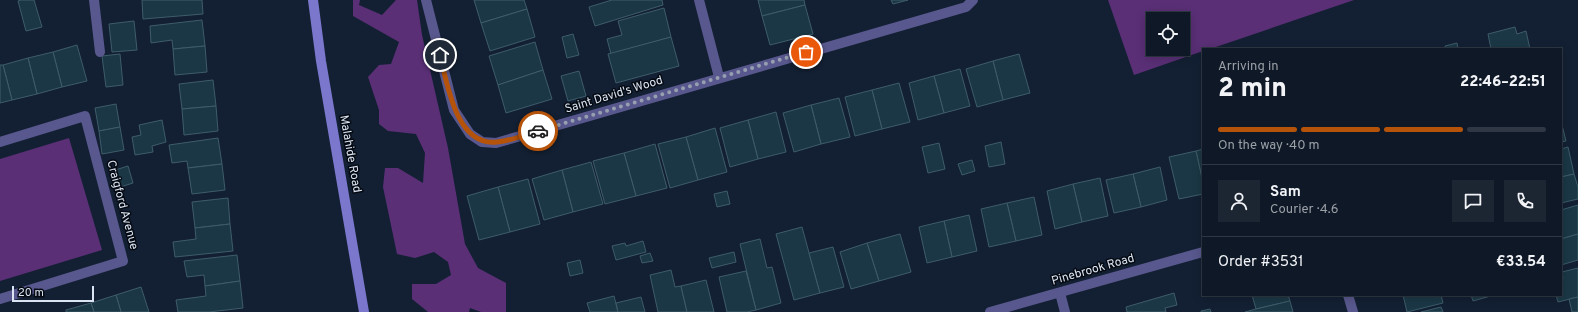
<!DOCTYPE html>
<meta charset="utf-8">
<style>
body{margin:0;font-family:Overpass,sans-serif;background:#1c2532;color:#f1f3f6;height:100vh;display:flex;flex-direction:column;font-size:15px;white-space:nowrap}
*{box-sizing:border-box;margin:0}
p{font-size:13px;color:#9ba0a7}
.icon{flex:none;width:22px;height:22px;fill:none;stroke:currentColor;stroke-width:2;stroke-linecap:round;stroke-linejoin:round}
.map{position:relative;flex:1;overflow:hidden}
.side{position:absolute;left:1202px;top:48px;width:360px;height:248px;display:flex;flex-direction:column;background:#0e1826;border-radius:0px;box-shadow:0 2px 10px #0003,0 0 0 1px #2e3743}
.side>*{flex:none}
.tools{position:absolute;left:1146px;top:12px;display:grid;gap:8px}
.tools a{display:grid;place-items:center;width:44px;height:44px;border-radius:0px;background:#0e1826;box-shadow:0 2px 10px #0003,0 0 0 1px #2e3743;font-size:20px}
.scale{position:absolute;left:12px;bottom:10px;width:82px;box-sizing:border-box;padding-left:4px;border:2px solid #dbe4f2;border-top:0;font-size:11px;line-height:14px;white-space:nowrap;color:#dbe4f2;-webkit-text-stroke:3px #050a12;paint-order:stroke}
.pin{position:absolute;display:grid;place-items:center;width:34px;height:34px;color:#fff;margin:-17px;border:2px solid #fff;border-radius:50%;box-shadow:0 1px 4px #0007}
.courier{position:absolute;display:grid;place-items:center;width:40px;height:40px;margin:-20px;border:3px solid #b45309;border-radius:50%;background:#fff;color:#222;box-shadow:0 1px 5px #0007}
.overview em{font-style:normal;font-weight:800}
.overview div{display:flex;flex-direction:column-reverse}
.overview{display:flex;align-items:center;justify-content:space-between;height:68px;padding:0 16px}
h1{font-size:26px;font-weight:800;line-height:30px}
.bar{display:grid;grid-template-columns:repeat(4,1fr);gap:6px 4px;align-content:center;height:48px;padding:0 16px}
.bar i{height:5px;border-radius:3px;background:#2e3743}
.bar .current{background:#b45309}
.bar p{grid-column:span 4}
.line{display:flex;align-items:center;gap:10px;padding:0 16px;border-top:1px solid #2e3743}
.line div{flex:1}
.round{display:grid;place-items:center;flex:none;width:42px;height:42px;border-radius:0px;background:#1c2532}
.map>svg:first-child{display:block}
.green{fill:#5a2f76;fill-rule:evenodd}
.building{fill:#1b3745;stroke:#3e5c6a}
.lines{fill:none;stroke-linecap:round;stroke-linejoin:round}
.service{stroke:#59588e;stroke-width:10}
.minor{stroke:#59588e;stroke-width:10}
.secondary{stroke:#7a77cd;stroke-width:10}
.done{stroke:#959faf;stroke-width:4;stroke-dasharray:0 7.2}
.route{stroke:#b45309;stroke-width:5}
.labels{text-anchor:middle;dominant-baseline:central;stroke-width:3;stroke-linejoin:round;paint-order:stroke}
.street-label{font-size:12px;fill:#dbe4f2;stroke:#050a12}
</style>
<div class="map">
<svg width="1578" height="312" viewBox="0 0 1578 312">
<rect width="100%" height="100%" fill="#132033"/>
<!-- green -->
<g class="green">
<polygon points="353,0 360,0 359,5 382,15 396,0 417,0 422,35 448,148 465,244 478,268 506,283 506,312 481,312 470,308 469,312 428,312 412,299 412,284 436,284 451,275 448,262 434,252 415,258 397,254 383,187 385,168 398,168 423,183 425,153 416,134 388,131 379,124 379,110 368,77 379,65 391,64 399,42 353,16"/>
<path d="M1108,0H1354L1210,49H1203V51L1134,75ZM1153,19H1183V49H1153Z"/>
<polygon points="69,138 102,250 0,281 0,159"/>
</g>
<!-- building -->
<g class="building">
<polygon points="21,0 34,0 42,27 26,31 18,1"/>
<polygon points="142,0 202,0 203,14 143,19"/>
<polygon points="474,0 524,0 527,9 481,23"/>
<polygon points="612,0 662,0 663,5 595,26 589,7"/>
<polygon points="758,0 804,0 805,5 762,16"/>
<polygon points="891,0 908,0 893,4"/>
<polygon points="805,5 813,34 770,45 762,16"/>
<polygon points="664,8 671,37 611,54 607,39 622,35 618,21"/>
<polygon points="527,9 535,37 490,51 481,23"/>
<polygon points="202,20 205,46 173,49 172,40 151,43 150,26"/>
<polygon points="134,21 137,50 112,52 109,24"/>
<polygon points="1515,27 1517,34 1526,31 1530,49 1491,49 1488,34"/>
<polygon points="573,34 579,55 567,58 562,37"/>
<polygon points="671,37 679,66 616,83 608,54"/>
<polygon points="535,42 543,70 498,85 489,56"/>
<polygon points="1457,43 1458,49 1446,49 1445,46"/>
<polygon points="77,45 87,81 62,87 53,52"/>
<polygon points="205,46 207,72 175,75 173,49"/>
<polygon points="53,52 62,87 37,94 28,58"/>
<polygon points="120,54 123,85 106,87 102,56"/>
<polygon points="1019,54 1030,93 1003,100 993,61"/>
<polygon points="28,58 37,94 12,100 3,65"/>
<polygon points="993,61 1003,100 977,107 966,69"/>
<polygon points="0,65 3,65 12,100 0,103"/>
<polygon points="960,69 970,106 944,113 934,76"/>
<polygon points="543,70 552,99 506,113 498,85"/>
<polygon points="579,71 586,96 568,101 561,76"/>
<polygon points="934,76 944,113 918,120 909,83"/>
<polygon points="213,80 216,106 182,109 179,84"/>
<polygon points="899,83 910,122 882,129 872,90"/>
<polygon points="872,90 882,129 855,136 845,97"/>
<polygon points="839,98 850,137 821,144 811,105"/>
<polygon points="116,104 120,127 99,131 95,108"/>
<polygon points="811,105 821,144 794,152 783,113"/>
<polygon points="216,106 218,131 184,135 182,109"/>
<polygon points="776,112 786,152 758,159 748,120"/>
<polygon points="162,120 166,142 152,146 153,152 135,155 132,137 141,135 139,125"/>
<polygon points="748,120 758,159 730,167 720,128"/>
<polygon points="1561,121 1566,141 1561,142"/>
<polygon points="120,127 124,150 102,154 99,131"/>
<polygon points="715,128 727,172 698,180 686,137"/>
<polygon points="686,137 698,180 670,188 658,144"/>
<polygon points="218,138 222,164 188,168 187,161 172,163 169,145"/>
<polygon points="1001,142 1005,164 989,167 985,146"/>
<polygon points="939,143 945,169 928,173 922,147"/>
<polygon points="655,144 667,188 636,196 624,153"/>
<polygon points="1568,147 1574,174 1561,177 1561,149"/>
<polygon points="1203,149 1203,183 1196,151"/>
<polygon points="1196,151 1203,183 1203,194 1179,199 1169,157"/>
<polygon points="624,153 636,196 605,204 593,161"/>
<polygon points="972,160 975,171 962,175 958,164"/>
<polygon points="591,162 603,204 573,212 562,170"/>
<polygon points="222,164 225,190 192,194 188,168"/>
<polygon points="128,166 133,183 117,188 112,171"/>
<polygon points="1160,167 1167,200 1141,207 1133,174"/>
<polygon points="562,170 573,212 544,220 532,179"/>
<polygon points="1133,174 1141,207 1114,213 1106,180"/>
<polygon points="1574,174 1578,187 1578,199 1561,203 1561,177"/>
<polygon points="1100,178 1108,216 1082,222 1073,184"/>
<polygon points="528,179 540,224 510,232 498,187"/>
<polygon points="1073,184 1082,222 1055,229 1047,191"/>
<polygon points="498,187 510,232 479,240 467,196"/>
<polygon points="727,191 730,204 717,207 714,194"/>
<polygon points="1034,197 1042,235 1016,241 1007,203"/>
<polygon points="228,198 230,224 195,228 192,202"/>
<polygon points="1007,203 1016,241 989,247 981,209"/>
<polygon points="1578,205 1578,234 1561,239 1561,210"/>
<polygon points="969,215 977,251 952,257 944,221"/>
<polygon points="944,221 952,257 927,263 919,227"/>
<polygon points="230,224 233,251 175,257 173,242 196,239 195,228"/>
<polygon points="802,227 820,293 794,300 776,234"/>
<polygon points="900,234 911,272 879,281 867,243"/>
<polygon points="1578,234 1578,260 1561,265 1561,239"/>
<polygon points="760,239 767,268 772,267 781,303 756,310 740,244"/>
<polygon points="643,241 646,252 616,260 612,246 625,243 626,246"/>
<polygon points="867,243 879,281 851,289 840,252"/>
<polygon points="833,247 844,287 820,293 809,253"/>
<polygon points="734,252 736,262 712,268 709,258"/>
<polygon points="650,253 653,261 642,263 640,256"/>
<polygon points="237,255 240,281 205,286 204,275 187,277 184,261"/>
<polygon points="580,260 583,273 570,276 567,263"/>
<polygon points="1578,268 1578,297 1558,302 1556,295 1561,295 1561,279 1563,279 1562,272"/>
<polygon points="671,270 675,287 681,286 687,312 658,312 650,275"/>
<polygon points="746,271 756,310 747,312 727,312 719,277"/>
<polygon points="706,280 714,312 687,312 681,286"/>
<polygon points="240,281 243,308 209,312 178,312 176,300 206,296 205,286"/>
<polygon points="141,287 149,312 121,312 116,295"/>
<polygon points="1174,293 1177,305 1165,308 1166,312 1127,312 1126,307"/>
<polygon points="116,295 121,312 94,312 91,303"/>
<polygon points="1252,295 1288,295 1290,301 1256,309"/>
<polygon points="1403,295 1441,295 1443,303 1407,312"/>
<polygon points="1471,295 1494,295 1473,301"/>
<polygon points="614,296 618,312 590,312 587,303"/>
<polygon points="641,297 645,312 618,312 616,303"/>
<polygon points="1578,297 1578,312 1572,312 1569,299"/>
<polygon points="1290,301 1293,312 1245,312 1256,309"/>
<polygon points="91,303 94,312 66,312 66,310"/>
<polygon points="1441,307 1443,312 1421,312"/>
<polygon points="1210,309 1211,312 1201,312 1201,311"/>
</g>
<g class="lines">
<!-- service -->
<polyline class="service" points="94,0 100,52"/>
<!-- minor -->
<g class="minor">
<polyline points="426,0 454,110 470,134 482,142 496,143 966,7 973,0"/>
<polyline points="699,0 719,77"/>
<polyline points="0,142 85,116 123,261 0,299"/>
<polyline points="1060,293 1065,312"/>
<polyline points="1348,295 1353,312"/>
<polyline points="990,312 1203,252"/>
</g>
<!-- secondary -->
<polyline class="secondary" points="313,0 321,61 364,312"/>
</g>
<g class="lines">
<!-- done -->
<polyline class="done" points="538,131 806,52"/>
<!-- route -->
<path class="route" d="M440,55C447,83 456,147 497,142C511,141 525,135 538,131"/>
</g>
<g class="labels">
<!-- street labels -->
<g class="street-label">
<text transform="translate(614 95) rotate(-17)">Saint David's Wood</text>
<text transform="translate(350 154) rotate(80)">Malahide Road</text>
<text transform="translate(122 205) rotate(75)">Craigford Avenue</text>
<text transform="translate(1093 270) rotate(-16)">Pinebrook Road</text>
</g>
</g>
</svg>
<div class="tools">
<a><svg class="icon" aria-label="locate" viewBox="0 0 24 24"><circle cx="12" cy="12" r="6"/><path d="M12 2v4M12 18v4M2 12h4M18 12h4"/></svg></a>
</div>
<div class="scale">20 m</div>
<div class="pin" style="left:806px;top:52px;background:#ea580c"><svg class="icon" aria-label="bag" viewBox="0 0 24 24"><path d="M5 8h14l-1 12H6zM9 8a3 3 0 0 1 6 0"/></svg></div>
<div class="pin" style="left:440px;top:55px;background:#1f2937"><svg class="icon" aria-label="home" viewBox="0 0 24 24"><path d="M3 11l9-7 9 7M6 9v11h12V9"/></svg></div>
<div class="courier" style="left:538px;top:131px"><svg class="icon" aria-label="car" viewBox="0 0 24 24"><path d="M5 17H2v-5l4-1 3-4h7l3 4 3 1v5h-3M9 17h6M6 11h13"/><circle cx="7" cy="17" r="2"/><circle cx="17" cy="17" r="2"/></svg></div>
<section class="side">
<div class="overview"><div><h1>2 min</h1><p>Arriving in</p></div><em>22:46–22:51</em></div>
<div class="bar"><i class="current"></i><i class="current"></i><i class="current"></i><i></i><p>On the way · 40 m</p></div>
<div class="line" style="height:72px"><a class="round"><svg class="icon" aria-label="person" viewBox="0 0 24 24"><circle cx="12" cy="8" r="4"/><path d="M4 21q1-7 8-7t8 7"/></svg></a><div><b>Sam</b><p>Courier · 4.6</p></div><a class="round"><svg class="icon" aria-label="chat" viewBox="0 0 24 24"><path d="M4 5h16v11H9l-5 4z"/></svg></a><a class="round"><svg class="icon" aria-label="phone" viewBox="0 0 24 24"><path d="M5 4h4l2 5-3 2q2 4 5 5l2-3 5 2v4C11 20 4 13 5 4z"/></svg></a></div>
<div class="line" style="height:52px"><div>Order #3531</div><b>€33.54</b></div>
</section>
</div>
